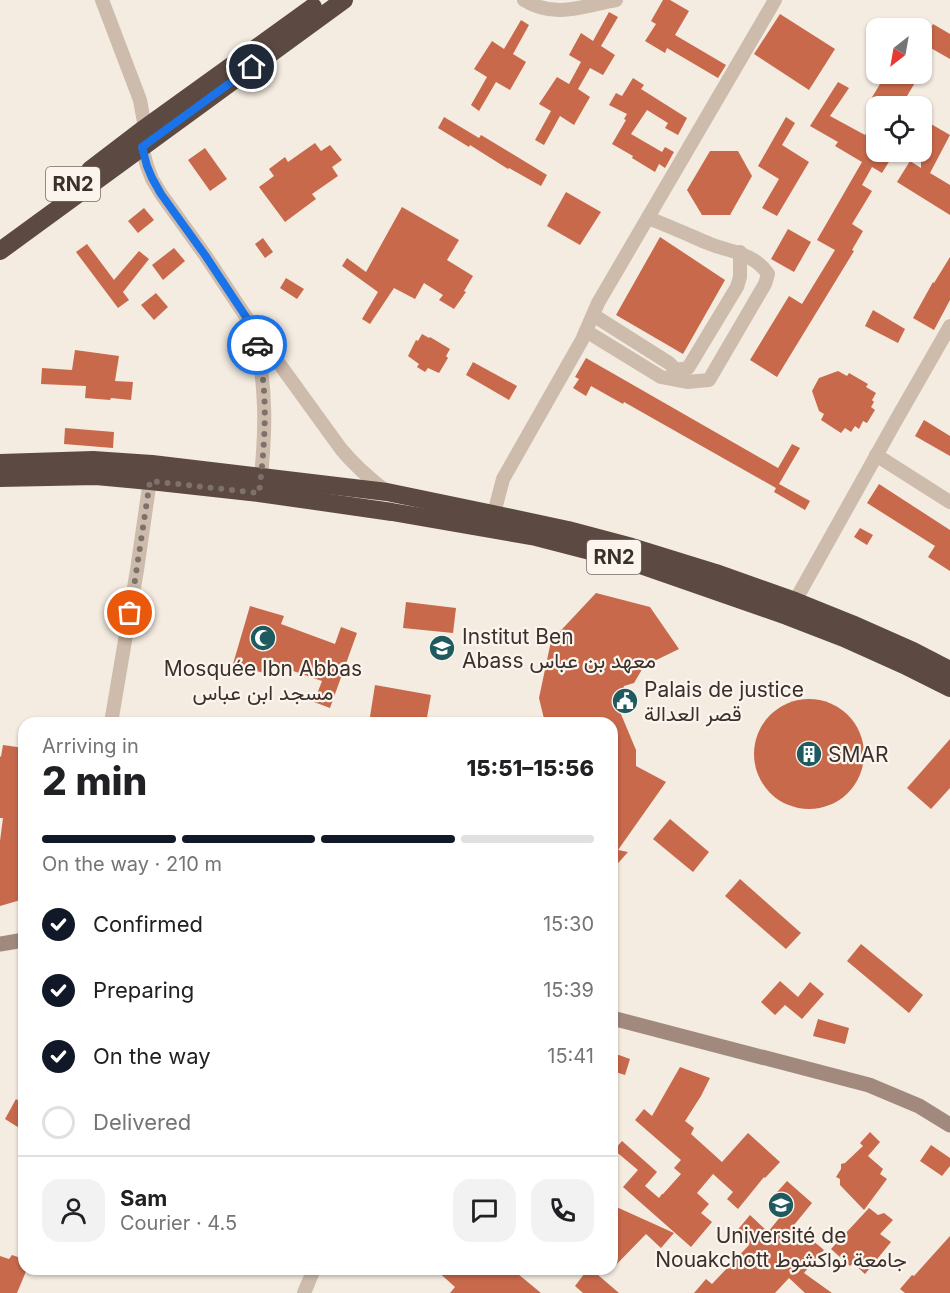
<!DOCTYPE html>
<meta charset="utf-8">
<style>
body{margin:0;font-family:Inter,Vazirmatn,sans-serif;background:#f2f2f2;color:#202124;height:100vh;display:flex;flex-direction:column;font-size:22px;white-space:nowrap}
*{box-sizing:border-box;margin:0}
p{font-size:20px;color:#757577}
.icon{flex:none;width:33px;height:33px;fill:none;stroke:currentColor;stroke-width:2;stroke-linecap:round;stroke-linejoin:round}
.map{position:relative;flex:1;overflow:hidden}
.details{position:absolute;left:18px;top:717px;width:600px;height:558px;display:flex;flex-direction:column;background:#fff;border-radius:18px;box-shadow:0 2px 4px #0004}
.details>*{flex:none}
.needle{width:39px;rotate:211deg}
.fabs{position:absolute;left:866px;top:18px;display:grid;gap:12px}
.fabs a{display:grid;place-items:center;width:66px;height:66px;border-radius:12px;background:#fff;box-shadow:0 2px 4px #0004;font-size:30px}
.pin{position:absolute;display:grid;place-items:center;width:51px;height:51px;color:#fff;margin:-26px;border:3px solid #fff;border-radius:50%;box-shadow:0 2px 6px #0007}
.courier{position:absolute;display:grid;place-items:center;width:60px;height:60px;margin:-30px;border:4px solid #1a73e8;border-radius:50%;background:#fff;color:#222;box-shadow:0 2px 8px #0007}
.head em{font-style:normal;font-weight:800}
.head div{display:flex;flex-direction:column-reverse}
.head{display:flex;align-items:center;justify-content:space-between;height:102px;padding:0 24px}
h1{font-size:39px;font-weight:800;line-height:45px}
.bar{display:grid;grid-template-columns:repeat(4,1fr);gap:9px 6px;align-content:center;height:72px;padding:0 24px}
.bar i{height:8px;border-radius:4px;background:#e0e0e0}
.bar .on{background:#111827}
.bar p{grid-column:span 4}
.line{display:flex;align-items:center;gap:15px;padding:0 24px;border-top:2px solid #e0e0e0}
.line div{flex:1}
.round{display:grid;place-items:center;flex:none;width:63px;height:63px;border-radius:18px;background:#f2f2f2}
ol{padding:0 24px;list-style:none}
li{display:flex;align-items:center;gap:18px;height:66px}
li p{margin-inline-start:auto}
li .icon{padding:6px;border-radius:50%;background:#111827;color:#fff;stroke-width:4}
li:last-child{color:#757577}
li i{width:33px;height:33px;border:3px solid #e0e0e0;border-radius:50%}
.map>svg:first-child{display:block}
.building{fill:#c8694b}
.lines{fill:none;stroke-linecap:round;stroke-linejoin:round}
.street{stroke:#cdbbac;stroke-width:14}
.secondary{stroke:#a18a7d;stroke-width:15}
.highway{stroke:#5c4a42;stroke-width:18}
.done{stroke:#7c716b;stroke-width:6;stroke-dasharray:0 10.8}
.route{stroke:#1a73e8;stroke-width:8}
.labels{text-anchor:middle;dominant-baseline:central;stroke-width:4.5;stroke-linejoin:round;paint-order:stroke}
.shield{fill:#fbf5ee;stroke:#756b66;stroke-width:1.5}
.shield-label{font-size:20px;font-weight:bold;fill:#3b302b}
.poi-label{font-size:21px;fill:#3b302b;stroke:#fbf5ee;text-anchor:start}
</style>
<div class="map">
<svg width="950" height="1293" viewBox="0 0 950 1293">
<rect width="100%" height="100%" fill="#f4ebe1"/>
<!-- building -->
<g class="building">
<polygon points="663,0 670,0 689,11 675,35 726,65 718,78 667,48 665,53 645,41 656,24 651,21"/>
<polygon points="609,12 618,17 601,46 615,55 603,75 590,68 578,89 590,97 574,125 560,116 544,145 535,140 551,111 539,104 557,77 569,84 581,62 569,55 581,33 593,41"/>
<polygon points="780,14 835,49 809,90 754,54"/>
<polygon points="521,20 529,25 513,54 526,62 510,90 496,82 479,111 471,105 487,77 474,69 492,41 504,49"/>
<polygon points="933,24 950,34 950,59 922,43"/>
<polygon points="886,74 902,74 916,81 901,106 884,106 871,99"/>
<polygon points="633,78 644,85 641,89 687,118 678,135 665,128 668,123 647,110 631,134 662,152 665,147 674,152 665,168 659,164 655,172 632,158 633,156 612,144 626,120 624,119 627,114 609,105 616,93 622,96"/>
<polygon points="838,82 849,88 830,116 865,135 868,130 876,135 876,152 895,152 882,173 872,167 862,185 872,191 852,224 863,231 852,250 854,251 777,377 750,360 789,296 802,304 835,250 817,240 862,162 835,146 838,142 810,126"/>
<polygon points="444,117 479,138 481,135 547,175 541,186 509,168 508,169 470,145 469,147 438,128"/>
<polygon points="786,117 795,123 782,145 809,162 777,216 762,208 779,179 758,166"/>
<polygon points="931,124 950,135 930,173 950,185 950,215 897,182 910,161 921,168 921,143"/>
<polygon points="315,143 321,151 330,145 342,160 332,167 338,176 312,194 316,199 285,222 259,187 274,176 269,169 285,157 288,162"/>
<polygon points="205,148 227,179 210,191 188,160"/>
<polygon points="710,151 738,151 752,176 730,215 702,215 687,190"/>
<polygon points="566,192 601,212 580,245 547,226"/>
<polygon points="402,207 459,240 447,260 473,276 464,291 466,292 454,309 439,300 443,295 424,283 415,299 394,288 370,324 362,319 378,292 342,266 347,258 366,272"/>
<polygon points="144,208 154,220 138,233 128,221"/>
<polygon points="788,229 811,242 794,272 771,259"/>
<polygon points="660,237 725,280 683,354 616,315"/>
<polygon points="263,238 273,252 265,258 255,244"/>
<polygon points="87,244 114,280 139,251 149,259 123,292 129,300 118,308 76,252"/>
<polygon points="174,248 185,261 163,280 152,265"/>
<polygon points="950,257 950,300 934,330 913,318 933,282 934,283"/>
<polygon points="286,278 304,289 297,299 280,288"/>
<polygon points="156,293 168,307 154,320 141,305"/>
<polygon points="873,310 905,329 898,343 865,326"/>
<polygon points="422,334 429,338 430,337 450,349 446,356 448,358 439,373 428,368 425,372 417,367 419,364 408,356 416,340 418,341"/>
<polygon points="75,350 119,356 115,381 133,382 131,400 111,398 110,400 85,398 86,386 41,384 42,368 72,370"/>
<polygon points="586,358 778,468 792,444 800,448 779,484 810,501 805,510 774,492 776,488 624,402 623,404 591,386 586,396 573,388 579,379 575,377"/>
<polygon points="473,362 517,386 509,400 466,375"/>
<polygon points="838,371 847,376 849,373 868,384 866,387 876,393 872,400 874,402 871,407 875,410 867,423 863,421 859,429 855,426 851,432 845,428 841,433 821,420 824,414 819,411 812,391 819,378"/>
<polygon points="924,420 950,436 950,456 915,436"/>
<polygon points="65,428 114,432 113,448 64,444"/>
<polygon points="879,484 950,530 950,571 928,557 935,546 867,503"/>
<polygon points="860,528 873,535 867,545 854,537"/>
<polygon points="596,593 650,607 679,649 644,666 634,683 624,686 618,707 636,750 636,766 666,782 618,850 628,852 612,870 612,723 545,723 539,698 551,641"/>
<polygon points="406,602 456,608 453,633 403,628"/>
<polygon points="250,606 284,616 281,624 335,644 341,627 357,633 330,708 314,702 322,681 270,663 267,674 233,664"/>
<polygon points="375,685 431,695 426,723 369,723"/>
<circle cx="809" cy="754" r="55"/>
<polygon points="950,739 950,788 931,809 907,788"/>
<polygon points="3,745 24,748 24,899 0,906 0,841 3,818 0,818 0,756 1,757"/>
<polygon points="670,819 709,852 693,872 653,839"/>
<polygon points="740,879 801,933 786,949 725,896"/>
<polygon points="861,944 923,995 909,1013 847,961"/>
<polygon points="780,981 798,997 810,982 824,994 802,1019 785,1005 775,1015 761,1002"/>
<polygon points="818,1019 849,1028 845,1044 813,1036"/>
<polygon points="616,1054 630,1059 625,1075 612,1071"/>
<polygon points="680,1067 710,1078 701,1096 685,1121 694,1128 691,1134 722,1162 748,1133 780,1162 765,1178 764,1177 738,1209 727,1199 733,1192 713,1174 697,1193 709,1204 701,1213 712,1222 691,1247 623,1187 638,1170 614,1150 622,1141 657,1172 645,1186 659,1198 662,1194 663,1194 681,1174 674,1168 681,1160 635,1120 644,1109 652,1116"/>
<polygon points="16,1099 24,1105 24,1131 5,1119"/>
<polygon points="870,1132 880,1142 868,1156 883,1169 880,1174 887,1179 864,1210 840,1185 840,1179 836,1177 841,1169 841,1164 845,1163 863,1146 860,1143"/>
<polygon points="931,1145 950,1158 950,1166 942,1176 920,1161"/>
<polygon points="787,1181 812,1203 794,1225 824,1250 804,1273 832,1293 805,1293 789,1278 775,1293 694,1293 706,1279 712,1284 749,1245 735,1233 750,1215 768,1232 785,1211 771,1199"/>
<polygon points="612,1205 674,1233 661,1248 646,1234 612,1269"/>
<polygon points="869,1208 878,1215 884,1213 893,1220 880,1234 891,1242 865,1274 853,1263 850,1266 831,1249"/>
<polygon points="950,1236 950,1293 905,1293 900,1289 912,1275 914,1276"/>
<polygon points="12,1255 24,1259 24,1269 27,1269 17,1293 0,1293 0,1256 9,1259"/>
<polygon points="435,1269 512,1269 541,1293 450,1293 455,1287"/>
<polygon points="588,1269 591,1269 619,1293 583,1293 575,1286"/>
</g>
<g class="lines">
<!-- street -->
<g class="street">
<path d="M102,0L140,100L145,128L142,147L147,166L152,179L161,194L205,255L252,326L341,449C355,466 370,479 387,492"/>
<path d="M524,0C555,19 583,6 616,0"/>
<polyline points="593,315 669,363 682,376"/>
<path d="M586,331L661,377L687,382L709,380L765,284L768,274C754,253 731,252 710,244C689,235 669,226 648,218"/>
<path d="M254,334C267,384 266,433 260,485"/>
<polyline points="676,370 688,368 737,287 740,277 740,252"/>
<polyline points="876,455 950,502"/>
<polyline points="492,521 503,479 582,340 598,303 775,0"/>
<polyline points="795,601 895,422 950,326"/>
<polyline points="111,723 137,570 151,473"/>
<polyline points="304,1293 314,1269"/>
</g>
<!-- secondary -->
<g class="secondary">
<polyline points="0,944 24,940"/>
<polyline points="612,1018 869,1085 919,1106 950,1125"/>
</g>
<!-- highway -->
<g class="highway">
<polyline points="90,170 145,128 313,7"/>
<polyline points="0,251 344,0"/>
<polyline points="0,463 93,460 152,464 387,492 493,514 568,530 632,547 716,573 795,601 852,624 913,651 950,670"/>
<polyline points="0,478 96,476 150,481 259,493 392,512 536,537 629,561 787,616 844,638 904,665 950,688"/>
</g>
</g>
<g class="lines">
<!-- done -->
<path class="done" d="M130,613L150,481L259,493C265,444 269,393 257,345"/>
<!-- route -->
<polyline class="route" points="252,67 142,147 147,166 152,178 161,194 205,255 252,326 257,345"/>
</g>
<!-- icons -->
<defs>
<g id="mosque-disc" transform="scale(1.35)"><circle r="9.5" fill="#1f5a5e" stroke="#fbf5ee"/><path d="M3.5-4.9A6 6 0 1 0 3.5 4.9A5 5 0 1 1 3.5-4.9Z" fill="#fff"/></g>
<g id="university-disc" transform="scale(1.35)"><circle r="9.5" fill="#1f5a5e" stroke="#fbf5ee"/><path d="M0-5L7-2L0 1L-7-2ZM-4 1L0 2.5L4 1V4Q0 6-4 4Z" fill="#fff"/></g>
<g id="civic-disc" transform="scale(1.35)"><circle r="9.5" fill="#1f5a5e" stroke="#fbf5ee"/><path d="M-.6-6.5H3V-4.5H.6V-3L4-1V1h2V6H-6V1h2V-1L-.6-3ZM-1.2 2.5V6h2.4V2.5Z" fill="#fff"/></g>
<g id="building-disc" transform="scale(1.35)"><circle r="9.5" fill="#1f5a5e" stroke="#fbf5ee"/><path d="M-4-6H4V6H1V3H-1V6H-4ZM-2.5-4.3h1.7v1.8h-1.7ZM.8-4.3h1.7v1.8H.8ZM-2.5-1h1.7V.8h-1.7ZM.8-1h1.7V.8H.8Z" fill="#fff"/></g>
</defs>
<g fill-rule="evenodd">
<use href="#mosque-disc" x="263" y="638"/>
<use href="#university-disc" x="442" y="648"/>
<use href="#civic-disc" x="625" y="701"/>
<use href="#building-disc" x="809" y="754"/>
<use href="#university-disc" x="781" y="1205"/>
</g>
<g class="labels">
<!-- shield labels -->
<g class="shield">
<rect x="46" y="167" width="54" height="34" rx="4.5"/>
<rect x="587" y="540" width="54" height="34" rx="4.5"/>
</g>
<g class="shield-label">
<text x="73" y="184">RN2</text>
<text x="614" y="557">RN2</text>
</g>
<!-- poi labels -->
<g class="poi-label">
<text x="462" y="636">Institut Ben<tspan x="462" dy="24">Abass معهد بن عباس</tspan></text>
<text x="263" y="668" text-anchor="middle">Mosquée Ibn Abbas<tspan x="263" dy="24">مسجد ابن عباس</tspan></text>
<text x="644" y="689">Palais de justice<tspan x="644" dy="24">قصر العدالة</tspan></text>
<text x="828" y="754">SMAR</text>
<text x="781" y="1235" text-anchor="middle">Université de<tspan x="781" dy="24">Nouakchott جامعة نواكشوط</tspan></text>
</g>
</g>
</svg>
<div class="fabs">
<a><svg class="needle" viewBox="-14 -14 28 28"><path d="M0-13l5 13h-10z" fill="#e53935"/><path d="M0 13l5-13h-10z" fill="#757577"/></svg></a>
<a><svg class="icon" aria-label="locate" viewBox="0 0 24 24"><circle cx="12" cy="12" r="6"/><path d="M12 2v4M12 18v4M2 12h4M18 12h4"/></svg></a>
</div>
<div class="pin" style="left:130px;top:613px;background:#ea580c"><svg class="icon" aria-label="bag" viewBox="0 0 24 24"><path d="M5 8h14l-1 12H6zM9 8a3 3 0 0 1 6 0"/></svg></div>
<div class="pin" style="left:252px;top:67px;background:#1f2937"><svg class="icon" aria-label="home" viewBox="0 0 24 24"><path d="M3 11l9-7 9 7M6 9v11h12V9"/></svg></div>
<div class="courier" style="left:257px;top:345px"><svg class="icon" aria-label="car" viewBox="0 0 24 24"><path d="M5 17H2v-5l4-1 3-4h7l3 4 3 1v5h-3M9 17h6M6 11h13"/><circle cx="7" cy="17" r="2"/><circle cx="17" cy="17" r="2"/></svg></div>
<section class="details">
<div class="head"><div><h1>2 min</h1><p>Arriving in</p></div><em>15:51–15:56</em></div>
<div class="bar"><i class="on"></i><i class="on"></i><i class="on"></i><i></i><p>On the way · 210 m</p></div>
<ol>
<li><svg class="icon" aria-label="check" viewBox="0 0 24 24"><path d="M5 12l5 5 9-10"/></svg>Confirmed<p>15:30</p></li>
<li><svg class="icon" aria-label="check" viewBox="0 0 24 24"><path d="M5 12l5 5 9-10"/></svg>Preparing<p>15:39</p></li>
<li><svg class="icon" aria-label="check" viewBox="0 0 24 24"><path d="M5 12l5 5 9-10"/></svg>On the way<p>15:41</p></li>
<li><i></i>Delivered</li>
</ol>
<div class="line" style="height:108px"><a class="round"><svg class="icon" aria-label="person" viewBox="0 0 24 24"><circle cx="12" cy="8" r="4"/><path d="M4 21q1-7 8-7t8 7"/></svg></a><div><b>Sam</b><p>Courier · 4.5</p></div><a class="round"><svg class="icon" aria-label="chat" viewBox="0 0 24 24"><path d="M4 5h16v11H9l-5 4z"/></svg></a><a class="round"><svg class="icon" aria-label="phone" viewBox="0 0 24 24"><path d="M5 4h4l2 5-3 2q2 4 5 5l2-3 5 2v4C11 20 4 13 5 4z"/></svg></a></div>
</section>
</div>
